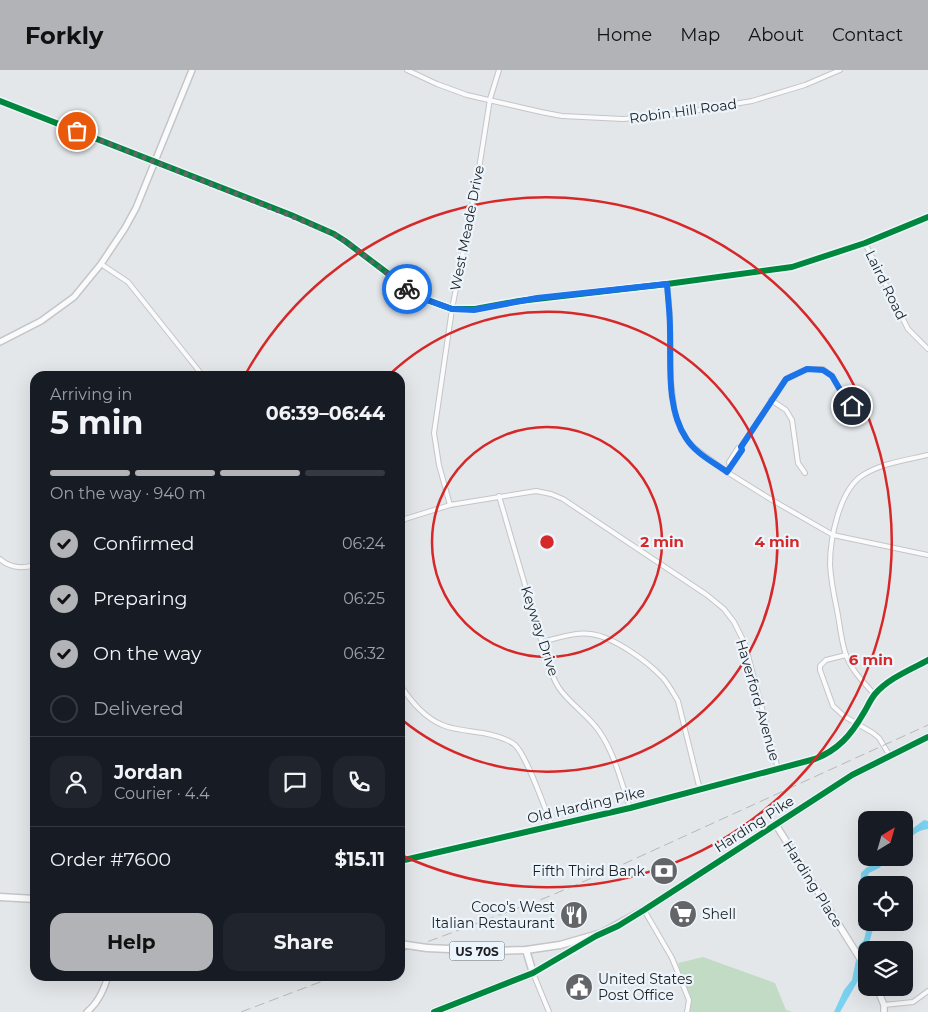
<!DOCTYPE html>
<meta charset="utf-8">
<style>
body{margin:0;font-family:Montserrat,sans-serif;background:#20242c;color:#f1f3f6;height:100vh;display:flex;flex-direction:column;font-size:19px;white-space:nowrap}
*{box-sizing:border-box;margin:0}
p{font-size:16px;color:#9ea1a6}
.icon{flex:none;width:28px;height:28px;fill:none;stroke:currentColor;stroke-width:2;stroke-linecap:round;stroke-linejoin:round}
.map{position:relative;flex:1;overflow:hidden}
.details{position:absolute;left:30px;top:301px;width:375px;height:610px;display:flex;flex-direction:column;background:#171b24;border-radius:15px;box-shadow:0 5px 20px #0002}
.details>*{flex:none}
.needle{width:32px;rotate:37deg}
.controls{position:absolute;left:858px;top:741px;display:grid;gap:10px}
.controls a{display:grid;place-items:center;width:55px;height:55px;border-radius:10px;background:#171b24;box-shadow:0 5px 20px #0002;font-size:25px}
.pin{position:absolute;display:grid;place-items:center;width:42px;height:42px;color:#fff;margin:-21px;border:2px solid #fff;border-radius:50%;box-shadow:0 1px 5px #0007}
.courier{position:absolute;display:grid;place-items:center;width:50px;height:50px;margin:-25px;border:4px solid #1a73e8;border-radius:50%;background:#fff;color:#222;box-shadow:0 1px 6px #0007}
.head em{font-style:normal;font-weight:700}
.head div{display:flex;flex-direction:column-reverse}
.head{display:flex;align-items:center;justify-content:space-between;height:85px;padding:0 20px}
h1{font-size:32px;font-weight:700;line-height:38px}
.bar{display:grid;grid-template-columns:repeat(4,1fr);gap:8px 5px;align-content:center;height:60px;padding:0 20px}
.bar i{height:6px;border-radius:4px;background:#363941}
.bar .selected{background:#b1b3b6}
.bar p{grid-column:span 4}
.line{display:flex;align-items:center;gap:12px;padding:0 20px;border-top:1px solid #363941}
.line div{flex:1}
.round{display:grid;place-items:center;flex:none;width:52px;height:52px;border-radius:15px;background:#20242c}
ol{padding:0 20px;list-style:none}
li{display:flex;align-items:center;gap:15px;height:55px}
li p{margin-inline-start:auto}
li .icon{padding:5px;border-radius:50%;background:#b1b3b6;color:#111;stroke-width:4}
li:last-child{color:#9ea1a6}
li i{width:28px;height:28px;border:2px solid #363941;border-radius:50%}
.action{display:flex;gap:10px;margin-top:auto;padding:10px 20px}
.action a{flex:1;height:58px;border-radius:15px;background:#b1b3b6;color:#111;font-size:20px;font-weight:700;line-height:58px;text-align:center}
.action a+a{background:#20242c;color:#f1f3f6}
header{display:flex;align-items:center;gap:30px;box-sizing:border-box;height:70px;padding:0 25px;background:#b1b3b6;color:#111}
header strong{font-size:24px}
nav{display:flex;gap:28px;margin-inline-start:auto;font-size:18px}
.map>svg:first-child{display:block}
.green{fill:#c2dbc5}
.water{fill:#78d2f0}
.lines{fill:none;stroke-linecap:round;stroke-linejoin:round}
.minor-casing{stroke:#c3c5c8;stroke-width:6}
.tertiary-casing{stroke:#c3c5c8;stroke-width:8}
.secondary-casing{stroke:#c3c5c8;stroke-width:8}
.primary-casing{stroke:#c3c5c8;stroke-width:9}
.minor{stroke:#fbfbfc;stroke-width:4}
.tertiary{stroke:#fbfbfc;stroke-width:5}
.secondary{stroke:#fbfbfc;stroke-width:5.5}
.primary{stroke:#fbfbfc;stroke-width:6}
.rail{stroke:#b7b7b9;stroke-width:1;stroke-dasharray:10 5;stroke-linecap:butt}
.primary-bridge-casing{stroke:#c3c5c8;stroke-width:9;stroke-linecap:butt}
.primary-bridge{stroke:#fbfbfc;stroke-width:6}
.cycleway-casing{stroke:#edf5fc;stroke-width:9}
.cycleway{stroke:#00873e;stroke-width:6}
.done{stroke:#636568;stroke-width:5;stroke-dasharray:0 9}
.route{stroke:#1a73e8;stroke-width:6}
.ring{fill:none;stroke:#d62828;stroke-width:2.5}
.labels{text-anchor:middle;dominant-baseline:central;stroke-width:4.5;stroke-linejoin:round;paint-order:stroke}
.shield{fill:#edf5fc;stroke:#5b5f63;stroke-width:1}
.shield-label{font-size:12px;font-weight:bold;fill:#1d1f22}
.street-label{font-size:14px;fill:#1d1f22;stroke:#edf5fc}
.poi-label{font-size:14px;fill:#1d1f22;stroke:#edf5fc;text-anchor:end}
.centre{fill:#d62828;stroke:#edf5fc;stroke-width:2.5}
.ring-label{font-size:15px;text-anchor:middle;font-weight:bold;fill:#d62828;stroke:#edf5fc;stroke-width:4.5;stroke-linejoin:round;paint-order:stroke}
</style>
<header>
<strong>Forkly</strong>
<nav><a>Home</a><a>Map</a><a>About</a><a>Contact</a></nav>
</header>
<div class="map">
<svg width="928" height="942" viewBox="0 0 928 942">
<rect width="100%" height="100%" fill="#e4e7ea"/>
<!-- green -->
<polygon class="green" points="703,887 775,913 786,940 793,942 687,942 689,930 678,893"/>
<!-- water -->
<g class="water">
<path d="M924,750L928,751V759C917,760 910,767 904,776V765Z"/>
<polygon points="885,788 891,788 879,798 869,803 866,809 866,841 860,820 861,803 866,798"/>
<polygon points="868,853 873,853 873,859 859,909 840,942 834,942 844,920 852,910 859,875 864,870"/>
</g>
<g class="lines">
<!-- minor casing -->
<g class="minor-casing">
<g id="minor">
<polyline points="407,0 437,14 467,25 541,42 562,46 623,49 669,45 752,31 805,15 840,0"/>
<polyline points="0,31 291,145 334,164 345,171 419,227 452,239 475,239 519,231 667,214 792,197 865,173 928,147"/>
<polyline points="865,173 908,259 928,279"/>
<polyline points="101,194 128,212 203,306"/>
<polyline points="667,214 670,244 671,311 675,344 681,360 687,370 696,379 727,402 772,430 833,465 928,485"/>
<polyline points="771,330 786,340 792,350 798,393 805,403"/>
<polyline points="730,397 729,392 738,378 741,377 786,309 807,299 823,299 832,306 843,325 852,336 864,344"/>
<polyline points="729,398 742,380 741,377"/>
<path d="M499,426L549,597C552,604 555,612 559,618C570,634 588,645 599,661C615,684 621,712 630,738"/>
<polyline points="450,435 439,395 434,363 452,239 478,105 490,29 499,0"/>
<polyline points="400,453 405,449 450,435 536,421 551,424 563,429 707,525 724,539 734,552 745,574 778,699"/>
<path d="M0,489C10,498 22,499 35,495"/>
<path d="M542,572C558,568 575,562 591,564C614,567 647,591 663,608C669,615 673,623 678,631L700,720"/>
<polyline points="846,585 826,590 820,596 820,600 833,636 844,646 873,663 879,668 890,686"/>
<path d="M400,615C411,631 425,649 445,656C456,660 471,661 483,663C493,665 507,668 515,675C527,686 545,739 552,756"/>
<path d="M875,625C864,613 852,601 846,585C841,571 840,555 837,540C834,526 831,510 830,495C830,469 839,420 863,405C882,393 907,390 928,385"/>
<polyline points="644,840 672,888 689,930 687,942"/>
<polyline points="533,903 549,942"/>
<polyline points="884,935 913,932 928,921"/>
</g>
</g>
<!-- tertiary casing -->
<g class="tertiary-casing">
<g id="tertiary">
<polyline points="0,272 41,251 74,227 101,194 125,158 136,138 192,0"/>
<path d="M400,791L630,738L815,689C838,680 851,665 863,644C867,638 870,630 875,624C889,608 910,600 928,590"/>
<path d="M87,942C98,933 104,920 108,906"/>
</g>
</g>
<!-- secondary casing -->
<g class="secondary-casing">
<g id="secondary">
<polyline points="776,755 866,898"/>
<polyline points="877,918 884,935 884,942"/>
</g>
</g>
<!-- primary casing -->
<g class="primary-casing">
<g id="primary">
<polyline points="0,827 35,829"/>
<polyline points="427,878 493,881 526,880 560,875 602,863 644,840 852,705 928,667"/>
<polyline points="526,880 533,903"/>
<polyline points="434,942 533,903 588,870"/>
</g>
</g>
<!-- minor -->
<use href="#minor" class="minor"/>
<!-- tertiary -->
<use href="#tertiary" class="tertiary"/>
<!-- secondary -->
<use href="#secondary" class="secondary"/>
<!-- primary -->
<use href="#primary" class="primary"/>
<!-- rail -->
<g class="rail">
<polyline points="400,882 545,828 606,802 928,655"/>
<polyline points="241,942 336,906"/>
</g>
<!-- primary-bridge casing -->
<g class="primary-bridge-casing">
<polyline id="primary-bridge" points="400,874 427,878"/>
</g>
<!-- primary-bridge -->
<use href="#primary-bridge" class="primary-bridge"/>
<!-- cycleway casing -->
<g class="cycleway-casing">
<g id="cycleway">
<polyline points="0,31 291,145 334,164 345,171 419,227 452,239 475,239 519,231 667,214 792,197 865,173 928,147"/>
<path d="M400,791L630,738L815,689C838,680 851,665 863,644C867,638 870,630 875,624C889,608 910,600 928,590"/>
<polyline points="434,942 533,903 596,866 618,856 644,840 852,705 928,667"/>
</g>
</g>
<!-- cycleway -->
<use href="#cycleway" class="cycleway"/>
</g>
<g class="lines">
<!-- done -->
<polyline class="done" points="77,61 291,146 334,164 353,177 407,219"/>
<!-- route -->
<path class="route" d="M407,219L419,227L452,239L474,240L537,228L667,214C668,229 670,244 670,260C671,294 666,338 686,368C695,383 713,392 727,402L742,380L741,377L786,309L807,299L823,300L832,306L843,325L852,336"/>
</g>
<!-- distance rings -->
<g class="ring">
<circle cx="547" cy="472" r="115"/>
<path d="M389 305A230 230 0 1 1 401 649"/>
<path d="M245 305A345 345 0 1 1 401 785"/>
</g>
<!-- icons -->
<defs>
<g id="bank-disc" transform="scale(1.4375)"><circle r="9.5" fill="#636568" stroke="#edf5fc"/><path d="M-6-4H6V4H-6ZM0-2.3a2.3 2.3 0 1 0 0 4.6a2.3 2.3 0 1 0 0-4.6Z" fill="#fff"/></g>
<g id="supermarket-disc" transform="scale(1.4375)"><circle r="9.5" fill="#636568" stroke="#edf5fc"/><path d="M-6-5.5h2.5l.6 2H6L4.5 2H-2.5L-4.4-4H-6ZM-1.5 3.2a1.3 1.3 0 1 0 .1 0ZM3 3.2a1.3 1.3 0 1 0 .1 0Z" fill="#fff"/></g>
<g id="restaurant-disc" transform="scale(1.4375)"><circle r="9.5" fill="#636568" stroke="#edf5fc"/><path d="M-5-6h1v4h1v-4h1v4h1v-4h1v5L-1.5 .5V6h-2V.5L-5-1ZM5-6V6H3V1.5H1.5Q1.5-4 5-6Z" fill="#fff"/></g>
<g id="civic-disc" transform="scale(1.4375)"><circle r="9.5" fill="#636568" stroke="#edf5fc"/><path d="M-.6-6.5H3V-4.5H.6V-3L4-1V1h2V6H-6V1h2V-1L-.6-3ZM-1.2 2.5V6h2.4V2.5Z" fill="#fff"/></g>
</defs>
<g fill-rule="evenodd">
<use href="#bank-disc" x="664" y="801"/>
<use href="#supermarket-disc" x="683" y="844"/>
<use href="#restaurant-disc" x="574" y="845"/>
<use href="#civic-disc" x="579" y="917"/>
</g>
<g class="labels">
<!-- shield labels -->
<rect class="shield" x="449.5" y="871.5" width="55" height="19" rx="4"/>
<g class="shield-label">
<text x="477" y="881">US 70S</text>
</g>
<!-- street labels -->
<g class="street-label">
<text transform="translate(683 41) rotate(-8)">Robin Hill Road</text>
<text transform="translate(467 158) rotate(-79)">West Meade Drive</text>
<text transform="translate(886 215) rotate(64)">Laird Road</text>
<text transform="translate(540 561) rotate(72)">Keyway Drive</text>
<text transform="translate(758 630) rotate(74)">Haverford Avenue</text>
<text transform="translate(586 735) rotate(-13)">Old Harding Pike</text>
<text transform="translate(754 754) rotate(-33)">Harding Pike</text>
<text transform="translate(813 814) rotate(58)">Harding Place</text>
</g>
<!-- poi labels -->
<g class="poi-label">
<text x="645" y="801">Fifth Third Bank</text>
<text x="555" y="837">Coco's West<tspan x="555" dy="16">Italian Restaurant</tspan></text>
<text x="702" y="844" text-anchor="start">Shell</text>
<text x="598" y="909" text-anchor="start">United States<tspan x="598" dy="16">Post Office</tspan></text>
</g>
</g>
<circle cx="547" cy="472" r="8" class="centre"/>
<g class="ring-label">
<text x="662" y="477">2 min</text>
<text x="777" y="477">4 min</text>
<text x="871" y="595">6 min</text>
</g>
</svg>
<div class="controls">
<a><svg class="needle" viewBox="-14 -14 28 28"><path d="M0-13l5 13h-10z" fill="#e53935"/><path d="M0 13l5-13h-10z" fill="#9ea1a6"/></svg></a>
<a><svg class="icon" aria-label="locate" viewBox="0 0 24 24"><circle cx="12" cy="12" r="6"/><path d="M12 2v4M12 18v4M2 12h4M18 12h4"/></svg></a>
<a><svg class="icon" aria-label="layers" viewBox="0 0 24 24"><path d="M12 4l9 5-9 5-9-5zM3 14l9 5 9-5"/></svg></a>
</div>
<div class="pin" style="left:77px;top:61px;background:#ea580c"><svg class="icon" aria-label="bag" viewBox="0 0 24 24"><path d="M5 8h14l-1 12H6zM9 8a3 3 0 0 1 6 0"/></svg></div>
<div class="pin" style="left:852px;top:336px;background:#1f2937"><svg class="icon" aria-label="home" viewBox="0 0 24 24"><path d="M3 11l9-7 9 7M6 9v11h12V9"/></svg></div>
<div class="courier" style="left:407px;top:219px"><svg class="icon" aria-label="bike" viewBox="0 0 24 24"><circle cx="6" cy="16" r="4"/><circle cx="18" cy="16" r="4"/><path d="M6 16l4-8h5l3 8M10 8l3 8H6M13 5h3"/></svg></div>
<section class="details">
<div class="head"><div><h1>5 min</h1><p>Arriving in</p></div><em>06:39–06:44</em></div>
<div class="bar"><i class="selected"></i><i class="selected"></i><i class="selected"></i><i></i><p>On the way · 940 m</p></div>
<ol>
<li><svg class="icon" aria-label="check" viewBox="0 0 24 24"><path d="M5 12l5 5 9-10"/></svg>Confirmed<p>06:24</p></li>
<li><svg class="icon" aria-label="check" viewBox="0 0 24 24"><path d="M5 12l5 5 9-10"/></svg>Preparing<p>06:25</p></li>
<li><svg class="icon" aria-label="check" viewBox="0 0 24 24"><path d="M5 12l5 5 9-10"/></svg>On the way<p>06:32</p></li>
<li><i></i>Delivered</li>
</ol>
<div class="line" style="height:90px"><a class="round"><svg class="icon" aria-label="person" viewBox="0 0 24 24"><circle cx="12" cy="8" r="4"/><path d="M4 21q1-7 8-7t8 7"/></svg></a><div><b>Jordan</b><p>Courier · 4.4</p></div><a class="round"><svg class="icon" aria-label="chat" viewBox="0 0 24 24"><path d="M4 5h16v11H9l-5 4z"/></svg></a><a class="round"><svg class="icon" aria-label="phone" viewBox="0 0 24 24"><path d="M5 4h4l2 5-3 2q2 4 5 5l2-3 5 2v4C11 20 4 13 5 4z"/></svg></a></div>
<div class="line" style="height:65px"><div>Order #7600</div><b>$15.11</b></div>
<div class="action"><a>Help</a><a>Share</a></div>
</section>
</div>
